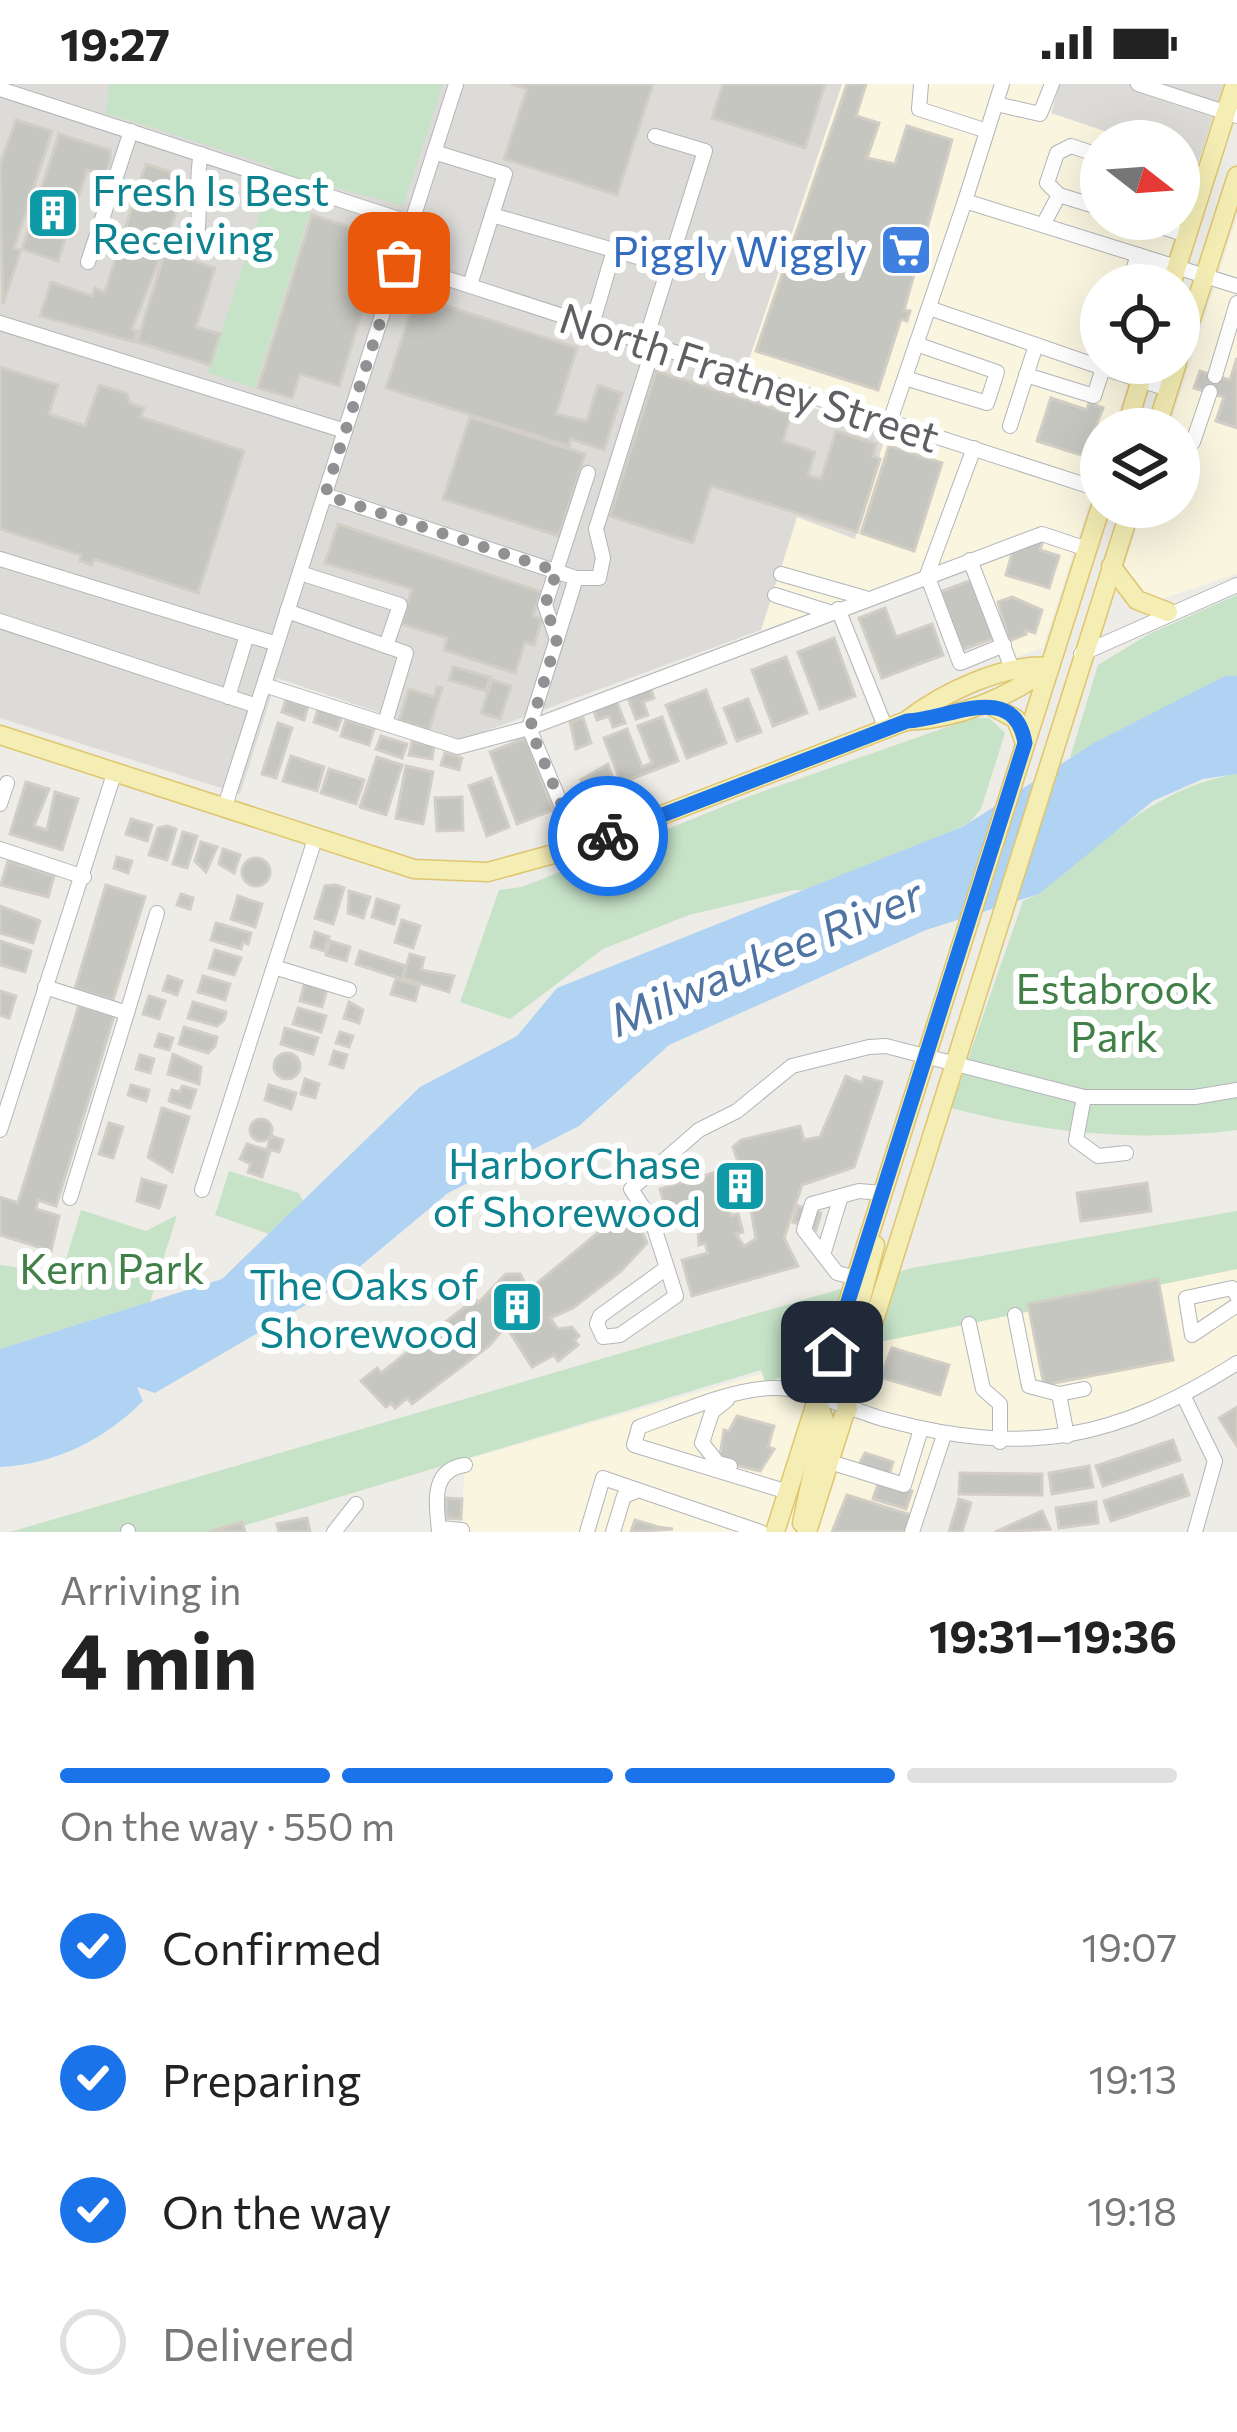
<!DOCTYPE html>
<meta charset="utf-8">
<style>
body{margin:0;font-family:Commissioner,sans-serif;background:#f2f2f2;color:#222;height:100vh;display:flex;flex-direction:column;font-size:45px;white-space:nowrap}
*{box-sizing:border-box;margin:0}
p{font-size:39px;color:#767676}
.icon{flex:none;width:66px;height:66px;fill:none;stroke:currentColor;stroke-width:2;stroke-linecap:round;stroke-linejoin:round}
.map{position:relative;height:1448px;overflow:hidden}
.side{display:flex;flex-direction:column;background:#fff;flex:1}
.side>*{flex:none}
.needle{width:78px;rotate:107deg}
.buttons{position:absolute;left:1080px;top:36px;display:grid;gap:24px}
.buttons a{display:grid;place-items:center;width:120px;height:120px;border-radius:50%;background:#fff;box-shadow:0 12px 48px #0002;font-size:60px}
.pin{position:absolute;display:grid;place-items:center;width:102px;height:102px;color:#fff;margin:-51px;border-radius:24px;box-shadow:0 6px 18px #0006}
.courier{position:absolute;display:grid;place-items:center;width:120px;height:120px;margin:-60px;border:9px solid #1a73e8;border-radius:50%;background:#fff;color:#222;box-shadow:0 3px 15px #0007}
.head em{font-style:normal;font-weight:700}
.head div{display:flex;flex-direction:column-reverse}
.head{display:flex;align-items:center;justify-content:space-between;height:204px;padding:0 60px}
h1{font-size:78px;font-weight:700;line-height:90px}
.bar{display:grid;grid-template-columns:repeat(4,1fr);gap:18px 12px;align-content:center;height:144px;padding:0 60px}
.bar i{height:15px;border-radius:9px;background:#e0e0e0}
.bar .selected{background:#1a73e8}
.bar p{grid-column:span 4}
ol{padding:0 60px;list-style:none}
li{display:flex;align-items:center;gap:36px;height:132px}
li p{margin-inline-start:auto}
li .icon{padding:12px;border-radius:50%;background:#1a73e8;color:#fff;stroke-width:4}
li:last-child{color:#767676}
li i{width:66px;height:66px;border:6px solid #e0e0e0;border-radius:50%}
.status{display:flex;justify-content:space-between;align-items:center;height:84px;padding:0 60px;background:#fff;direction:ltr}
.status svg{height:33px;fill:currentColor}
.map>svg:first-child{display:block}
.commercial{fill:#f9f5df}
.industrial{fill:#dddbd8}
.green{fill:#c6e2c7}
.water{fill:#b0d3f4}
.building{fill:#c6c6c1;stroke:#d2cec5;stroke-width:3;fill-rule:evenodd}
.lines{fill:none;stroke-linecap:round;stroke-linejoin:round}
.minor-casing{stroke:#b3b5b9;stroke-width:16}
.major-casing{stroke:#dfc56e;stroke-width:21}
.minor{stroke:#fff;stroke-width:14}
.major{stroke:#f4edb4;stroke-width:18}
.done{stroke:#909192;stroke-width:12;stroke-dasharray:0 21.6}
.route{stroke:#1a73e8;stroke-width:15}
.labels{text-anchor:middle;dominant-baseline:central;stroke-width:12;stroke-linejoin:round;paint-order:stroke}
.culture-label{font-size:42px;fill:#0d838f;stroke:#fff;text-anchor:end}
.shop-label{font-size:42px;fill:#366cbe;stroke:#fff;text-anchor:end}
.street-label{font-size:42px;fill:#5e6064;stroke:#fff}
.park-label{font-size:42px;fill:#418047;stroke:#fff}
.water-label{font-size:45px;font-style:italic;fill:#4f74a4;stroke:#fff}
</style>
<div class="status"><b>19:27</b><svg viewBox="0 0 49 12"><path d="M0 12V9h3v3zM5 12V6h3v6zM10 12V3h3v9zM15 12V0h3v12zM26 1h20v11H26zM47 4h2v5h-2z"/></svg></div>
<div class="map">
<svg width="1237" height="1448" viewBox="0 0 1237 1448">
<rect width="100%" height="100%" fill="#eeece6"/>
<!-- commercial -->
<g class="commercial">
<polygon points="842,0 1060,0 1052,29 1134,57 1101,57 1101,135 1179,135 1179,73 1198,79 1159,201 1101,201 1101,279 1134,279 1113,345 1101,345 1101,382 1043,564 1016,573 976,471 761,546 798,432 855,454 740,303"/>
<polygon points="1237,133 1237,490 1161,515 1145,514 1124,482 1144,423 1179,423 1179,345 1169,345"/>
<polygon points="1237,1185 1237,1279 1091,1349 944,1351 912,1448 461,1448 465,1376 891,1252"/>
</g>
<!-- industrial -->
<g class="industrial">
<polygon points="0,0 842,0 740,302 887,346 855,455 797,433 761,546 461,656 277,594 240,710 0,634"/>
<polygon points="1060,0 1224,0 1198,79 1179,73 1179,57 1134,57 1051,29"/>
</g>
<!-- green -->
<g class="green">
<polygon points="109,0 443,0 403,122 319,99 255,304 208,289 275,83 106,29"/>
<polygon points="1237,511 1237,592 1225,592 1070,674 1098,581 1149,550"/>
<polygon points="973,634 989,634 1005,649 981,725 969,739 822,807 793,806 689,831 603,865 510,935 460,918 499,806 522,803 750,712"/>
<path d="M1237,690V1046C1136,1058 1049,1050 951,1024L1023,817L1039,810C1101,760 1155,703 1237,690Z"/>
<polygon points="229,1087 299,1109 303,1117 269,1150 215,1131"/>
<polygon points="81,1126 146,1147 177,1131 150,1218 0,1265 0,1181 62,1189"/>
<polygon points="1237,1127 1237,1185 816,1271 811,1285 765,1298 761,1286 223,1448 10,1448 912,1184"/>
</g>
<!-- water -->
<path class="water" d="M1225,592H1237V690L1203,695L1153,717L1039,810L926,846L669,961L579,1042L448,1109L333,1205L155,1309L137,1303L143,1317C104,1356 56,1380 0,1383V1265L222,1195L420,1003L517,952L557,904L964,742L1094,659Z"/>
<!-- building -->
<g class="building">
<polygon points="511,0 653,0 617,111 504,75 527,5"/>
<polygon points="723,0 825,0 805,64 712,34"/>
<polygon points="847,0 866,0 856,32 879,39 867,74 895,80 907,42 952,56 904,226 910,227 907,237 901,235 878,306 756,267"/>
<polygon points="16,36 52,47 14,164 21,166 3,220 0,81"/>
<polygon points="59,50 110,66 110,77 105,92 87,86 58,177 22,165"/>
<polygon points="146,80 180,91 174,111 181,113 167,156 161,154 158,165 163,166 132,245 137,247 134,258 40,232 51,198 92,212 95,204 105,208"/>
<polygon points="312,131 385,154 339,302 300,290 292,314 258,304"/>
<polygon points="165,168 215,184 196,243 220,250 210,281 137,258"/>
<polygon points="416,212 577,264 556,330 587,337 598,301 622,309 604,366 571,355 569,362 386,304"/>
<polygon points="1237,274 1237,344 1216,337 1224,313 1194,304 1200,287 1230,296"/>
<polygon points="0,283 58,301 49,330 85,342 99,301 126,309 130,319 144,324 141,333 244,367 198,509 94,475 92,481 80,477 81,471 0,445"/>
<polygon points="656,287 791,330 783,357 815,368 808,391 821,395 836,347 876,360 873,372 880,375 857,448 711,402 693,459 610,432"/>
<polygon points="1051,314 1087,326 1089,319 1103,324 1084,372 1037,357"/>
<polygon points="470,333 585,370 559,452 443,415"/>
<polygon points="889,362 942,379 914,467 861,449"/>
<polygon points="338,440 541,508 533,532 542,535 534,561 525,558 515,589 444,566 447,554 401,540 412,505 325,479"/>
<polygon points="1034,457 1042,459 1040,466 1059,472 1049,504 1006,491 1013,466"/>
<polygon points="972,496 994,554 962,566 940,508"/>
<polygon points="1012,513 1042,526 1035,549 1025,546 1026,550 1009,557 998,518"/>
<polygon points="885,524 896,553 932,540 943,571 882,594 859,534"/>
<polygon points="834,554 855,612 820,625 798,568"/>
<polygon points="786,573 807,629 773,642 752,586"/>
<polygon points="453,583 490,593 486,607 449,596"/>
<polygon points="492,596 511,602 500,635 481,629"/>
<polygon points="650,602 654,614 643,618 648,631 636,635 627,611"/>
<polygon points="437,603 442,604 429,646 399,637 409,605 434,613"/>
<polygon points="706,606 726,659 687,674 666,621"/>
<polygon points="286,615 308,622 304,636 282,628"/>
<polygon points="748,615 761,648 737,657 724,624"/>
<polygon points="616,616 625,639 613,643 609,632 597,636 593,624"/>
<polygon points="318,625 342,632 337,646 314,638"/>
<polygon points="662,633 678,677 621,699 604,654 627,645 642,683 652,679 638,642"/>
<polygon points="583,634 591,659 576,665 570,638"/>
<polygon points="346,636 374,645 369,661 341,652"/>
<polygon points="278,639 292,644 276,694 262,690"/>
<polygon points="381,652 407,660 402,674 376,665"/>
<polygon points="526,654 553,726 517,740 490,668"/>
<polygon points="412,658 434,661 432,675 409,671"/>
<polygon points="445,669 462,674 459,686 441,681"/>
<polygon points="291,672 324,683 317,707 283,697"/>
<polygon points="377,673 402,681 386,731 360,723"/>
<polygon points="608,680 618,710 590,720 581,696"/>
<polygon points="406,682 433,688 423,740 396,734"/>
<polygon points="329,685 364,696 356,720 321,709"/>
<polygon points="491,694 509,743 487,752 469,702"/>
<polygon points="26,698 49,705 34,742 47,746 55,708 78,715 62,766 10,750"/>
<polygon points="462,713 463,746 437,747 435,714"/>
<polygon points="131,735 152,741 147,757 126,750"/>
<polygon points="167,742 176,745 167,776 149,771 158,744"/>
<polygon points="183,748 197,752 187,784 173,780"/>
<polygon points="201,758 217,763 206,788 195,777"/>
<polygon points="223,765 240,771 234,789 219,780"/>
<polygon points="117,773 132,777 128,789 114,784"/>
<circle cx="256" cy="788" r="14"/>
<polygon points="8,777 54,792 48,813 1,801"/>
<polygon points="106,801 145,813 113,916 75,905"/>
<polygon points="336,801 344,804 333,840 315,834 325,802"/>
<polygon points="349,807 370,813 363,834 348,829"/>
<polygon points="181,810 193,814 190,825 177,821"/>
<polygon points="238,812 262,820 255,843 231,835"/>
<polygon points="377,815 399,822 394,840 372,833"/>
<polygon points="0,822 40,837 33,859 0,849"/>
<polygon points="402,836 420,842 413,864 395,858"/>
<polygon points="216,839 251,849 248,860 243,858 241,865 211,856"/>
<polygon points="315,848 329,853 324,867 311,863"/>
<polygon points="0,857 31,867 25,888 0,881"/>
<polygon points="330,857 350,863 346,877 326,871"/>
<polygon points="215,866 241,874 234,891 209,884"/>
<polygon points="360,867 406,882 402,895 356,880"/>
<polygon points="410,870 424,874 421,886 454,892 449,908 403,894"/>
<polygon points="168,892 182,897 177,911 163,906"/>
<polygon points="203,892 230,900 225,916 198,908"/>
<polygon points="396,895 419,902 415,917 391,910"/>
<polygon points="305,898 327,905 322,923 300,917"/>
<polygon points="0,907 16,912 9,934 0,931"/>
<polygon points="149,912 165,917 159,935 143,930"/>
<polygon points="193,918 226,928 224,936 217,942 188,934"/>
<polygon points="349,918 363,926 359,939 344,934"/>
<polygon points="79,921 114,932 56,1122 38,1116 36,1125 59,1132 51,1167 0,1151 0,1113 18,1119"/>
<polygon points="298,924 326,932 321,948 293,940"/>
<polygon points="184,943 217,953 215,962 208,969 179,960"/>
<polygon points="285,944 318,954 313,970 281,960"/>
<polygon points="340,948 353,952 349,963 336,959"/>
<polygon points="159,950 173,954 169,966 155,962"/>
<polygon points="334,967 347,971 343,984 330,980"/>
<circle cx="287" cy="982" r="13"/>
<polygon points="173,970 201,983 199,1000 168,990"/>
<polygon points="140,971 154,975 150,989 136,985"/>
<path d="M846,992L862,999L864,993L882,998L854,1083L802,1101L784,1154L798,1182L692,1212L682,1176L708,1169L705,1159L699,1161L697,1132L670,1140L660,1105L739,1081L733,1063L741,1056L800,1042L804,1056L820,1053ZM749,1114L756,1155L744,1162L736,1150L743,1148L738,1130L731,1132L728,1122Z"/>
<polygon points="305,995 319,1000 315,1014 301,1010"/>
<polygon points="131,1001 149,1006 146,1017 128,1011"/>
<polygon points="269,1001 296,1009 291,1025 265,1016"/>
<polygon points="182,1002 196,1006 190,1024 169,1017 172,1006 180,1008"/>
<polygon points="162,1024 189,1033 172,1088 148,1073"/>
<circle cx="261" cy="1046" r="11"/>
<polygon points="109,1039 123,1043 113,1074 99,1070"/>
<polygon points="271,1052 283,1056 279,1068 267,1065"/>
<polygon points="247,1060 270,1067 262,1093 248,1088 251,1080 240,1075"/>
<polygon points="142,1095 166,1102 159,1124 137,1117"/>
<polygon points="1147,1099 1151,1127 1081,1137 1077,1109"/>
<polygon points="630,1122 647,1159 620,1188 573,1224 550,1234 558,1245 572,1243 579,1252 574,1256 578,1261 558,1277 554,1271 532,1283 506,1242 489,1262 412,1320 407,1314 395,1324 391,1319 386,1323 361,1297 377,1284 381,1289 475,1215 478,1219 506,1190 520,1190 529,1206"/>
<polygon points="798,1122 821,1129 816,1146 793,1138"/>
<polygon points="1158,1195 1173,1276 1044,1301 1028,1220"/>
<polygon points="892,1264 949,1281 940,1311 880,1293"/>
<polygon points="1237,1323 1237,1362 1219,1334"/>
<polygon points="737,1332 774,1342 768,1363 774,1365 760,1387 719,1377 724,1346 729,1347"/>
<polygon points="1173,1356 1180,1376 1103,1402 1096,1382"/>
<polygon points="865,1369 893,1378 889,1391 858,1382"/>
<polygon points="1089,1382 1093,1403 1052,1410 1049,1389"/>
<polygon points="960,1389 1042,1390 1042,1411 959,1410"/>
<polygon points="1182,1391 1189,1411 1111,1437 1104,1417"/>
<polygon points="879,1397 912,1407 906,1425 873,1415"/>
<polygon points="847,1411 911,1431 905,1448 832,1448"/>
<polygon points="446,1414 462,1415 461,1435 446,1434"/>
<polygon points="959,1415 971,1419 962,1448 949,1448"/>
<polygon points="1096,1418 1098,1439 1059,1444 1056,1424"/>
<polygon points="1042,1427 1050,1445 995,1448"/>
<polygon points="307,1434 310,1448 279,1448 277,1440"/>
<polygon points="635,1436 658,1443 673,1445 631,1448"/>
<polygon points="242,1438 245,1448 209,1448"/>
</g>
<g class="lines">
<!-- minor casing -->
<g class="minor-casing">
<g id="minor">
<polyline points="921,0 919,25 987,47"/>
<polyline points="1138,0 1237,32"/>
<polyline points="0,5 411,139"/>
<polyline points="996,20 1040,30 1052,0"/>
<polyline points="434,68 505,90 492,131 669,182"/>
<polyline points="1101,72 1071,62 1057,69 1047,99 1059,111 1101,124"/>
<polyline points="1179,97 1201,105"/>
<polyline points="965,117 1002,0"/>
<polyline points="1136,135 1187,151"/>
<polyline points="1043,141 1059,111"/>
<path d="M196,156C203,126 194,100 201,70"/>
<polyline points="88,178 131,47"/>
<polyline points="399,179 1101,406"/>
<polyline points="470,201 492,131"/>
<polyline points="1128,201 1138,171 1237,202"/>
<polyline points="929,224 1103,284 1105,279"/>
<polyline points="0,239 345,347"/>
<polyline points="592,241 614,166"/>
<polyline points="645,258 705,67 655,52"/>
<polyline points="1026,291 1094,312 1103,284 1168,305"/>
<polyline points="1215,292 1237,219"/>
<polyline points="905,294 987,319 997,288 916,260"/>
<polyline points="890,337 965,117 1138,171"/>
<polyline points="1010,342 1036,261"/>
<polyline points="1179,354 1193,358 1210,308"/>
<polyline points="974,364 927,491 960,579 1004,561"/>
<polyline points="325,411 576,494 599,494 603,474 596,445 654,261"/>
<polyline points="0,475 277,560"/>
<polyline points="970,476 1013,587"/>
<polyline points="781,490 865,514"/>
<polyline points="576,494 529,644 579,763"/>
<polyline points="775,511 829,528"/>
<polyline points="838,525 886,645"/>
<polyline points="287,527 386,562 400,521 300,489"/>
<polyline points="0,537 257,622"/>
<polyline points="557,555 545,521 588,389"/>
<polyline points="1081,570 1237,501"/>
<polyline points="264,601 458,663 529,644 1042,450 1087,465"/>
<polyline points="228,613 247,551"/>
<polyline points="385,639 406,569 386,562"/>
<polyline points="0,720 7,699"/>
<polyline points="225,722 456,0"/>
<polyline points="0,765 84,793"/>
<polyline points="274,883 349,906"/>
<polyline points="45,903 127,929 70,1114"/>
<polyline points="127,929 157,829"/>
<polyline points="1084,1013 1076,1056 1098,1072 1126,1069"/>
<polyline points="0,1046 115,687"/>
<polyline points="202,1106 316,752"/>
<polyline points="823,1171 841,1112"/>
<polyline points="665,1185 600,1232 597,1240 603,1253 620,1251 676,1212 652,1137 631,1105 699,1046 737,1027 792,982 869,963 886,962 1084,1013 1195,1013 1237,1006"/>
<polyline points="856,1194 837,1189 804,1146 812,1120 859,1107 882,1109"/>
<polyline points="1237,1212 1232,1204 1186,1214 1192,1251 1237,1221"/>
<polyline points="1015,1231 1029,1302 1059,1310 1067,1352"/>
<polyline points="969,1240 983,1305 1000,1320 1000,1358"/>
<polyline points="1059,1310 1084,1305"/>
<polyline points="1184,1313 1215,1377 1195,1448"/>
<polyline points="727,1316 712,1328 702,1359 718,1379 730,1382"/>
<polyline points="830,1378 904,1401 921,1345"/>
<path d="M788,1408L634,1361L639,1343C678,1329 731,1305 772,1304C808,1303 852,1327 887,1336C1027,1373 1115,1356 1237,1279"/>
<polyline points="439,1444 462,1446"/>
<polyline points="128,1447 128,1448"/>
<polyline points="334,1448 356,1420"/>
<path d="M439,1448C437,1421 429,1386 465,1381"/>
<polyline points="587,1448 603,1394 761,1448"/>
<polyline points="613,1448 624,1412 634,1408"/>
<polyline points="912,1448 944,1351"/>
</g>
</g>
<!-- major casing -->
<g class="major-casing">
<g id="major">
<polyline points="1171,201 1235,0"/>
<polyline points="1179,272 1237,92"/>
<polyline points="1126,345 1146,279"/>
<polyline points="1156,345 1177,279"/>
<polyline points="1111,482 1137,516 1168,528"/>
<polyline points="986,619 1016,635 1025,659"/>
<path d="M906,637C958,635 1008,614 1049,583"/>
<path d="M0,651L414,785L488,788L579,763L906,637C942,609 1004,579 1050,583"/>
<polyline points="848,1326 840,1296 875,1161"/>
<polyline points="802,1439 824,1336 817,1316"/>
<polyline points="775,1448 1101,422"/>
<polyline points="807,1448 1131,423"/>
</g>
</g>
<!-- minor -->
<use href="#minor" class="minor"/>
<!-- major -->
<use href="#major" class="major"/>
</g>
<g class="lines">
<!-- done -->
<polyline class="done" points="399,179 325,411 557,487 545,521 557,555 530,644 579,763 608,752"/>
<!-- route -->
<path class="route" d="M608,752L907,637C948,636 1014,595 1025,659L832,1268"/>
</g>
<!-- icons -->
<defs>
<g id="building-square" transform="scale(2.7)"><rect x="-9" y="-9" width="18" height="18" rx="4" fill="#0f9aa8" stroke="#fff"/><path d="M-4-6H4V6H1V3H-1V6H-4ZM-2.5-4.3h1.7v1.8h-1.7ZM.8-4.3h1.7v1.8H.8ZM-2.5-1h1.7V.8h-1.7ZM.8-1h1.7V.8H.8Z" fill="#fff"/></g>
<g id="supermarket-square" transform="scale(2.7)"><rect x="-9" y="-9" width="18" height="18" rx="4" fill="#3f7fe0" stroke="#fff"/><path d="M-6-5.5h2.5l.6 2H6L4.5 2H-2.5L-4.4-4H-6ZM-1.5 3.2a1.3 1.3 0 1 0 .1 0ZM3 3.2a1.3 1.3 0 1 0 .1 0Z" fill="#fff"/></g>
</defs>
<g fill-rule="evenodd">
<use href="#building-square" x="53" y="129"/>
<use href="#supermarket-square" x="906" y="166"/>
<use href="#building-square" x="740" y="1102"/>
<use href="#building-square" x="517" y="1223"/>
</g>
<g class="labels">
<!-- culture labels -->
<g class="culture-label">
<text x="92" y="105" text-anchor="start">Fresh Is Best<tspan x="92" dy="48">Receiving</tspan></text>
<text x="701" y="1078">HarborChase<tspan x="701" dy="48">of Shorewood</tspan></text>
<text x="478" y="1199">The Oaks of<tspan x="478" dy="48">Shorewood</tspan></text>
</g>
<!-- shop labels -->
<g class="shop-label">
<text x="867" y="166">Piggly Wiggly</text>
</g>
<!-- street labels -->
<g class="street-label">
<text transform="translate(750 292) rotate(18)">North Fratney Street</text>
</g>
<!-- park labels -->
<g class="park-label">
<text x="1114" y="903">Estabrook<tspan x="1114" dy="48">Park</tspan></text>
<text x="112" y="1183">Kern Park</text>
</g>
<!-- water labels -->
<g class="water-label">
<text transform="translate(765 871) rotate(-23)">Milwaukee River</text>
</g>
</g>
</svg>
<div class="buttons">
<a><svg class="needle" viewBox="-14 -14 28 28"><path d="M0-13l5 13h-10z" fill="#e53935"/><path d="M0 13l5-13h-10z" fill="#767676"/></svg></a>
<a><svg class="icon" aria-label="locate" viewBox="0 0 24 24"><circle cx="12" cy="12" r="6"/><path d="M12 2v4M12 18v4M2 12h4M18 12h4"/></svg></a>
<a><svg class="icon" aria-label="layers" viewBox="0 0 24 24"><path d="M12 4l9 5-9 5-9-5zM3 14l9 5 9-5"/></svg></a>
</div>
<div class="pin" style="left:399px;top:179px;background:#ea580c"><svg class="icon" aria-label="bag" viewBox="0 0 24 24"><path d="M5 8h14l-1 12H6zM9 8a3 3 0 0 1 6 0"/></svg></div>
<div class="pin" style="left:832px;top:1268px;background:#1f2937"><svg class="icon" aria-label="home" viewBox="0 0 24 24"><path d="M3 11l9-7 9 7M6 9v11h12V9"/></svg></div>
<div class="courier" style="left:608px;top:752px"><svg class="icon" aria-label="bike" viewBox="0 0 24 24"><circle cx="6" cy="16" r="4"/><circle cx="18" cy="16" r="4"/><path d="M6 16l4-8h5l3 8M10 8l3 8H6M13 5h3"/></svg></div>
</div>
<section class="side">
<div class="head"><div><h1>4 min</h1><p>Arriving in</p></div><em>19:31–19:36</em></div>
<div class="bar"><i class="selected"></i><i class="selected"></i><i class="selected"></i><i></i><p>On the way · 550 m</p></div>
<ol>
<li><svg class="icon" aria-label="check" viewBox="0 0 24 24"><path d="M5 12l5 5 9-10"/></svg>Confirmed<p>19:07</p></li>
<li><svg class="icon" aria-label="check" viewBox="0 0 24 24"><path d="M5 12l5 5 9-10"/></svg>Preparing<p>19:13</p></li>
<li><svg class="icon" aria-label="check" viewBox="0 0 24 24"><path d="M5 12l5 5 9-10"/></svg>On the way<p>19:18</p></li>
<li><i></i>Delivered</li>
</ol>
</section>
